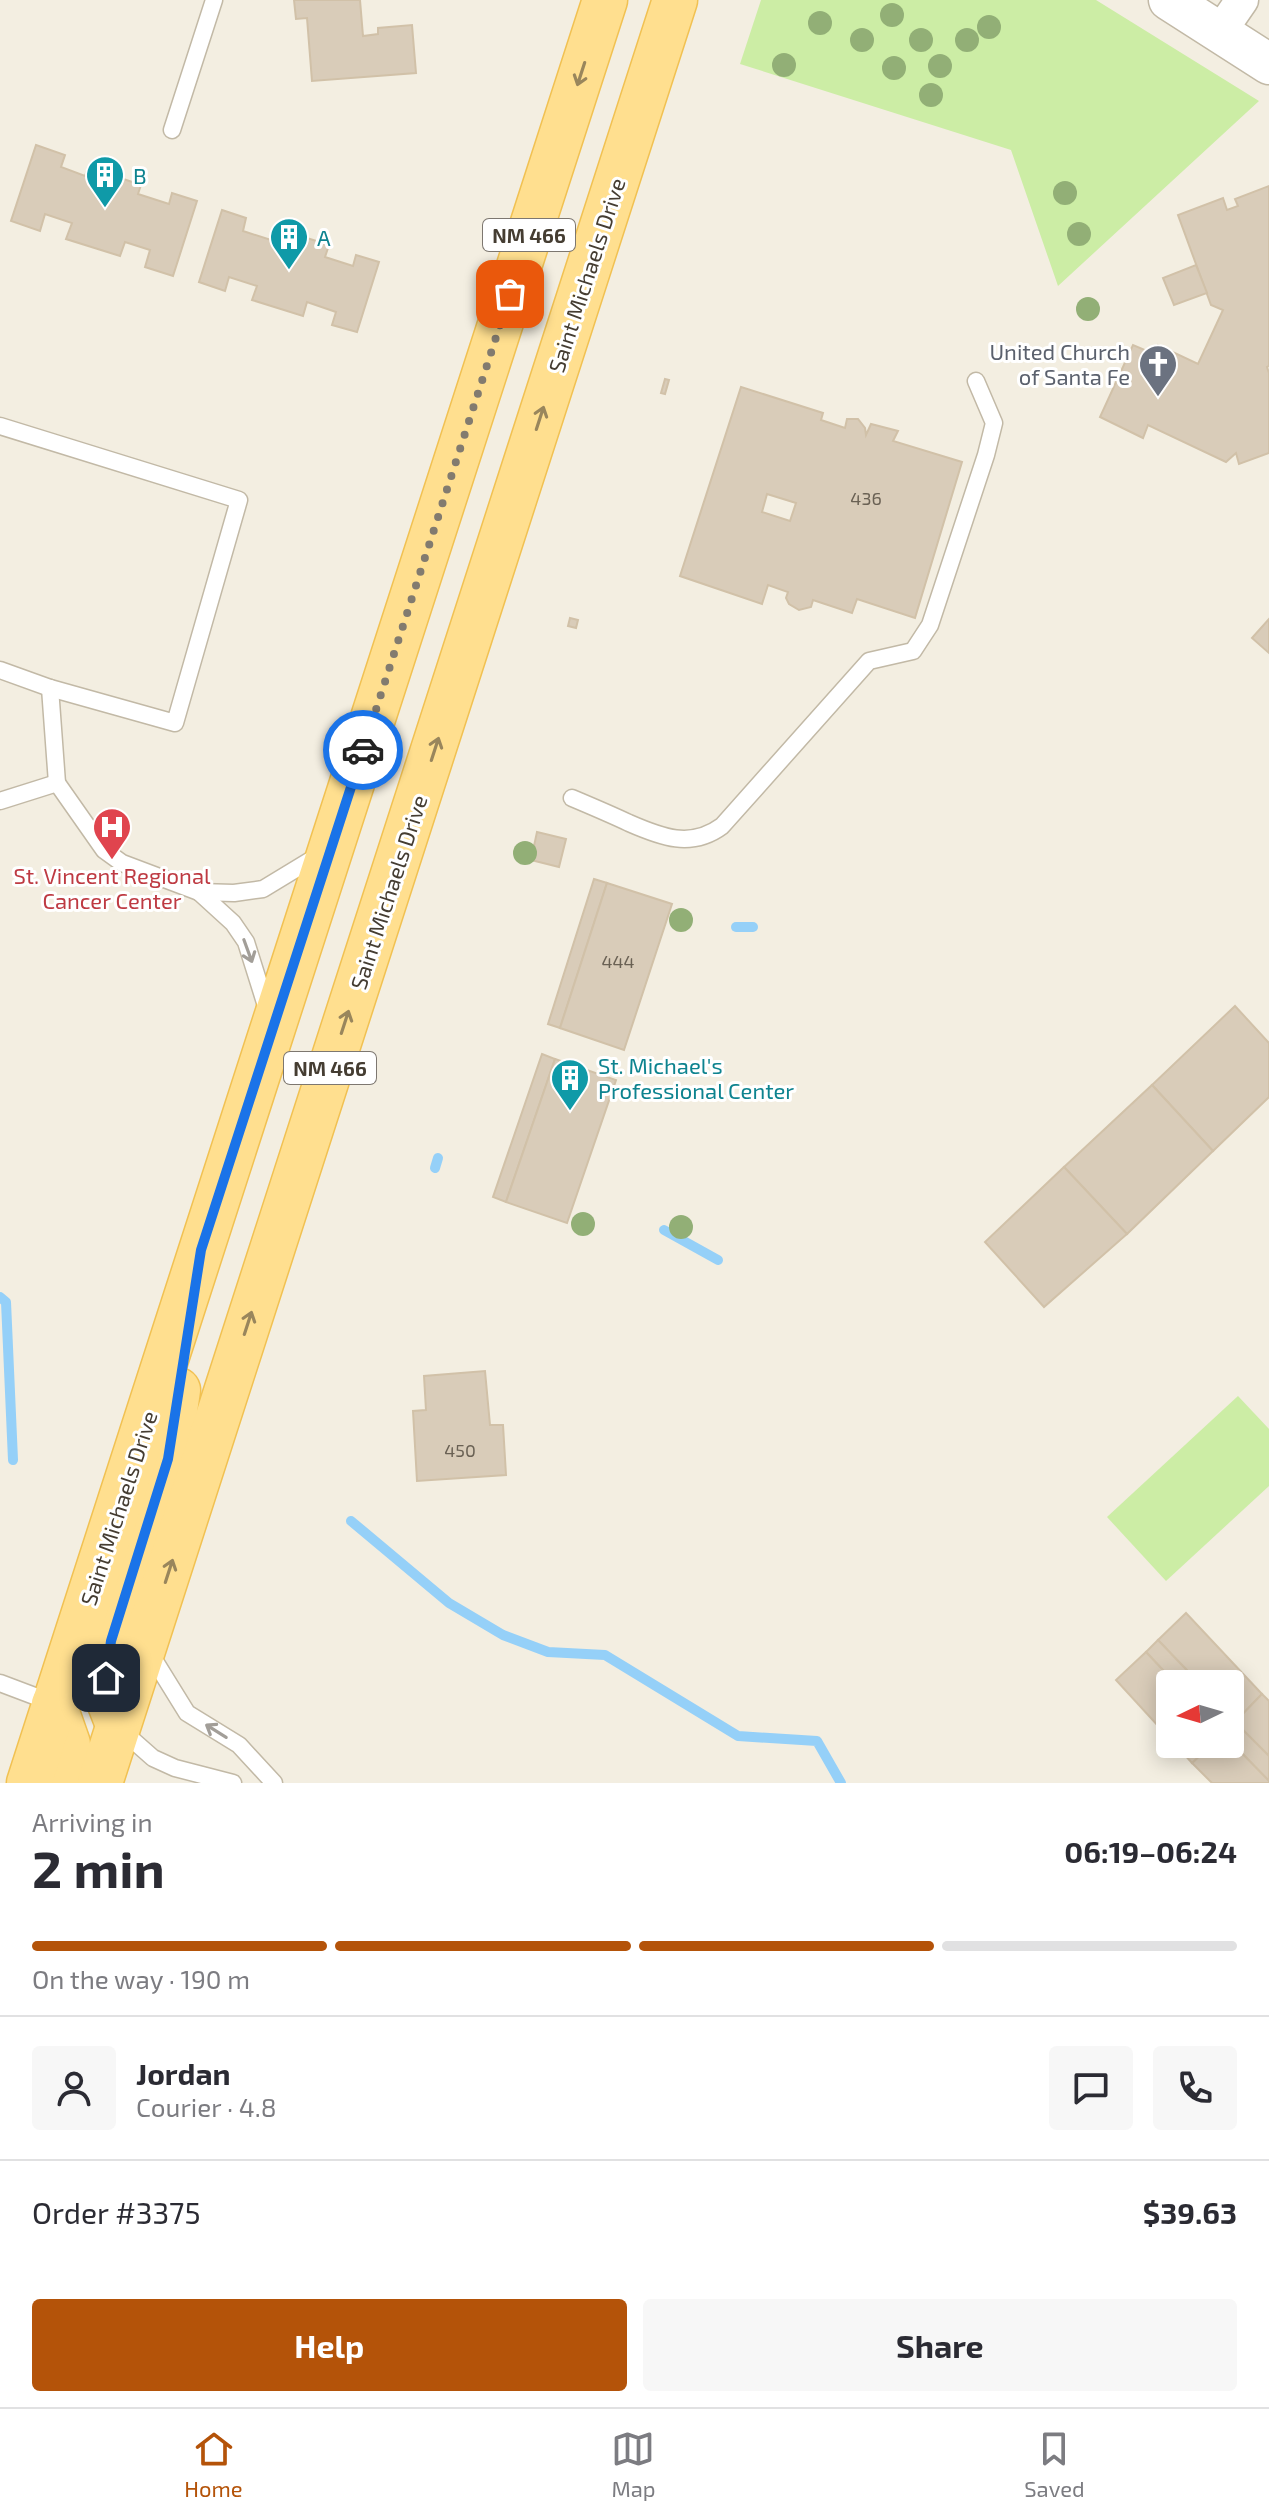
<!DOCTYPE html>
<meta charset="utf-8">
<style>
body{margin:0;font-family:"Exo 2",sans-serif;background:#f7f7f7;color:#2b2b33;height:100vh;display:flex;flex-direction:column;font-size:30px;white-space:nowrap}
*{box-sizing:border-box;margin:0}
p{font-size:26px;color:#7c7c81}
.icon{flex:none;width:44px;height:44px;fill:none;stroke:currentColor;stroke-width:2;stroke-linecap:round;stroke-linejoin:round}
.map{position:relative;height:1783px;overflow:hidden}
.sheet{display:flex;flex-direction:column;background:#fff;flex:1}
.sheet>*{flex:none}
.needle{width:52px;rotate:265deg}
.buttons{position:absolute;left:1156px;top:1670px;display:grid;gap:16px}
.buttons a{display:grid;place-items:center;width:88px;height:88px;border-radius:8px;background:#fff;box-shadow:0 4px 20px #0003;font-size:40px}
.pin{position:absolute;display:grid;place-items:center;width:68px;height:68px;color:#fff;margin:-34px;border-radius:16px;box-shadow:0 4px 12px #0006}
.courier{position:absolute;display:grid;place-items:center;width:80px;height:80px;margin:-40px;border:6px solid #1a73e8;border-radius:50%;background:#fff;color:#222;box-shadow:0 2px 10px #0007}
.summary em{font-style:normal;font-weight:700}
.summary div{display:flex;flex-direction:column-reverse}
.summary{display:flex;align-items:center;justify-content:space-between;height:136px;padding:0 32px}
h1{font-size:52px;font-weight:700;line-height:60px}
.bar{display:grid;grid-template-columns:repeat(4,1fr);gap:12px 8px;align-content:center;height:96px;padding:0 32px}
.bar i{height:10px;border-radius:6px;background:#e1e1e2}
.bar .active{background:#b45309}
.bar p{grid-column:span 4}
.line{display:flex;align-items:center;gap:20px;padding:0 32px;border-top:2px solid #e1e1e2}
.line div{flex:1}
.round{display:grid;place-items:center;flex:none;width:84px;height:84px;border-radius:8px;background:#f7f7f7}
.primary-button{display:flex;gap:16px;margin-top:auto;padding:16px 32px}
.primary-button a{flex:1;height:92px;border-radius:8px;background:#b45309;color:#fff;font-size:32px;font-weight:700;line-height:92px;text-align:center}
.primary-button a+a{background:#f7f7f7;color:#2b2b33}
.menu{display:flex;justify-content:space-around;align-items:center;height:112px;border-top:2px solid #e1e1e2;background:#fff;font-size:22px;color:#7c7c81}
.menu a{display:grid;justify-items:center;gap:4px}
.menu .active{color:#b45309}
.map>svg:first-child{display:block}
.green{fill:#cceda5}
.lines{fill:none;stroke-linecap:round;stroke-linejoin:round}
.stream{stroke:#95d0f8;stroke-width:10}
.building{fill:#d9ccb9;stroke:#d1c1a8;stroke-width:2;fill-rule:evenodd}
.service-casing{stroke:#c2b9a6;stroke-width:19}
.minor-casing{stroke:#c2b9a6;stroke-width:35}
.tertiary-casing{stroke:#c2b9a6;stroke-width:43}
.primary-casing{stroke:#f1c152;stroke-width:47}
.service{stroke:#fff;stroke-width:16}
.minor{stroke:#fff;stroke-width:32}
.tertiary{stroke:#fff;stroke-width:40}
.primary{stroke:#ffdf8f;stroke-width:44}
.tree{fill:#92af76}
.oneway{stroke:#99865c}
.oneway2{stroke:#a29e98}
.done{stroke:#827b6f;stroke-width:8;stroke-dasharray:0 14.4}
.route{stroke:#1a73e8;stroke-width:10}
.labels{text-anchor:middle;dominant-baseline:central;stroke-width:6;stroke-linejoin:round;paint-order:stroke}
.number-label{font-size:18px;fill:#6a6154}
.shield{fill:#fff;stroke:#7d7770;stroke-width:2}
.shield-label{font-size:20px;font-weight:bold;fill:#453d32}
.culture-label{font-size:22px;fill:#0d838f;stroke:#fff;text-anchor:start}
.street-label{font-size:22px;fill:#453d32;stroke:#fff}
.worship-label{font-size:22px;fill:#5b616d;stroke:#fff;text-anchor:end}
.health-label{font-size:22px;fill:#be3a42;stroke:#fff}
</style>
<div class="map">
<svg width="1269" height="1783" viewBox="0 0 1269 1783">
<rect width="100%" height="100%" fill="#f3eee1"/>
<!-- green -->
<g class="green">
<polygon points="761,0 1096,0 1259,101 1058,286 1011,150 740,64"/>
<polygon points="1238,1396 1269,1429 1269,1486 1166,1581 1107,1517"/>
</g>
<g class="lines">
<!-- stream -->
<g class="stream">
<polyline points="736,927 753,927"/>
<polyline points="435,1168 438,1158"/>
<polyline points="664,1230 718,1260"/>
<polyline points="0,1297 6,1302 13,1460"/>
<polyline points="351,1521 449,1603 503,1635 548,1652 605,1655 738,1736 817,1741 841,1783"/>
</g>
</g>
<!-- building -->
<g class="building">
<polygon points="294,0 360,0 363,36 378,34 378,28 412,25 416,73 312,81 307,18 296,19"/>
<polygon points="36,145 65,155 61,167 85,176 88,167 141,185 138,194 169,204 172,193 197,201 173,276 145,267 150,250 125,242 120,256 66,239 72,223 45,214 40,231 11,221"/>
<polygon points="1269,186 1269,366 1267,367 1269,373 1269,453 1239,464 1236,453 1226,462 1148,425 1143,438 1100,417 1133,345 1154,354 1158,345 1198,364 1223,310 1211,305 1178,215 1223,198 1227,210 1238,206 1235,199"/>
<polygon points="222,210 246,218 243,231 271,240 275,228 329,245 325,257 353,266 356,255 379,262 357,332 332,325 336,312 307,302 303,316 252,300 257,286 229,277 225,291 199,282"/>
<polygon points="1196,265 1207,293 1174,305 1163,278"/>
<polygon points="665,379 669,380 665,394 661,393"/>
<path d="M741,387L823,413L821,420L845,428L847,419H858L865,428L866,435L871,424L898,431L893,441L962,462L915,618L857,599L852,613L813,600L811,607L799,610L789,604L786,598L788,592L768,585L762,604L680,576ZM767,494L796,503L790,521L762,512Z"/>
<polygon points="570,618 578,620 576,628 568,626"/>
<polygon points="1269,619 1269,653 1252,638"/>
<polygon points="537,832 566,839 559,867 531,860"/>
<polygon points="594,879 607,883 560,1028 548,1024"/>
<polygon points="607,883 672,904 624,1050 560,1028"/>
<polygon points="1235,1006 1269,1043 1269,1097 1213,1151 1152,1085"/>
<polygon points="542,1054 555,1059 506,1202 493,1197"/>
<polygon points="555,1059 616,1080 567,1223 506,1202"/>
<polygon points="1152,1085 1213,1151 1127,1234 1064,1167"/>
<polygon points="1064,1167 1127,1234 1044,1307 985,1242"/>
<polygon points="485,1371 490,1425 503,1425 506,1475 417,1481 413,1411 426,1410 424,1376"/>
<polygon points="1186,1613 1262,1694 1235,1722 1230,1716 1230,1684 1200,1684 1158,1640"/>
<polygon points="1158,1640 1200,1684 1176,1684 1146,1652"/>
<polygon points="1146,1652 1176,1684 1170,1684 1170,1739 1116,1680"/>
<polygon points="1262,1694 1269,1701 1269,1756 1235,1722"/>
<polygon points="1235,1722 1269,1756 1269,1781 1230,1741 1230,1727"/>
<polygon points="1230,1741 1269,1781 1269,1783 1212,1783 1192,1763 1212,1744 1230,1744"/>
<polygon points="1175,1744 1212,1744 1192,1763"/>
</g>
<g class="lines">
<!-- service casing -->
<g class="service-casing">
<g id="service">
<polyline points="172,130 214,0"/>
<polyline points="0,426 239,500 175,723 50,688 0,670"/>
<polyline points="50,688 57,783"/>
<path d="M572,798C591,806 610,814 629,823C661,837 691,849 722,826L869,661L913,651L930,625L986,455L994,423L976,381"/>
<polyline points="0,801 57,783 104,850 122,863 199,892 234,893 263,889 319,855"/>
<polyline points="199,892 233,923 246,942 268,1012"/>
<polyline points="148,1650 187,1713 239,1745 274,1783"/>
<polyline points="0,1683 53,1703"/>
<polyline points="119,1728 153,1758 175,1768 233,1783"/>
</g>
</g>
<!-- minor casing -->
<g class="minor-casing">
<polyline id="minor" points="1220,32 1242,0"/>
</g>
<!-- tertiary casing -->
<g class="tertiary-casing">
<polyline id="tertiary" points="1169,0 1269,64"/>
</g>
<!-- primary casing -->
<g class="primary-casing">
<g id="primary">
<polyline points="54,1704 68,1744 67,1783"/>
<polyline points="117,1722 108,1699 107,1658 168,1459 178,1390"/>
<polyline points="29,1783 605,0"/>
<polyline points="100,1783 675,0"/>
</g>
</g>
<!-- service -->
<use href="#service" class="service"/>
<!-- minor -->
<use href="#minor" class="minor"/>
<!-- tertiary -->
<use href="#tertiary" class="tertiary"/>
<!-- primary -->
<use href="#primary" class="primary"/>
</g>
<!-- trees -->
<g class="tree">
<circle cx="892" cy="15" r="12"/>
<circle cx="820" cy="23" r="12"/>
<circle cx="989" cy="27" r="12"/>
<circle cx="862" cy="40" r="12"/>
<circle cx="921" cy="40" r="12"/>
<circle cx="967" cy="40" r="12"/>
<circle cx="784" cy="65" r="12"/>
<circle cx="940" cy="66" r="12"/>
<circle cx="894" cy="68" r="12"/>
<circle cx="931" cy="95" r="12"/>
<circle cx="1065" cy="193" r="12"/>
<circle cx="1079" cy="234" r="12"/>
<circle cx="1088" cy="309" r="12"/>
<circle cx="525" cy="853" r="12"/>
<circle cx="681" cy="920" r="12"/>
<circle cx="583" cy="1224" r="12"/>
<circle cx="681" cy="1227" r="12"/>
</g>
<!-- one-way arrows -->
<defs><path id="oneway-shaft" d="M-6 0H5M1.5-3L5.5 0L1.5 3" fill="none" stroke-width="1.6" stroke-linecap="round" stroke-linejoin="round" transform="scale(2)"/></defs>
<g class="oneway">
<use href="#oneway-shaft" transform="translate(581 74) rotate(108)"/>
<use href="#oneway-shaft" transform="translate(540 418) rotate(-72)"/>
<use href="#oneway-shaft" transform="translate(435 749) rotate(-72)"/>
<use href="#oneway-shaft" transform="translate(345 1022) rotate(-72)"/>
<use href="#oneway-shaft" transform="translate(248 1323) rotate(-72)"/>
<use href="#oneway-shaft" transform="translate(169 1571) rotate(-72)"/>
</g>
<g class="oneway2">
<use href="#oneway-shaft" transform="translate(248 951) rotate(70)"/>
<use href="#oneway-shaft" transform="translate(216 1731) rotate(-148)"/>
</g>
<g class="lines">
<!-- done -->
<polyline class="done" points="363,750 510,294"/>
<!-- route -->
<polyline class="route" points="106,1678 111,1641 168,1459 201,1250 363,750"/>
</g>
<!-- icons -->
<defs>
<g id="building-pin" transform="scale(2)"><path d="M0 17L-7.5 6A9.5 9.5 0 1 1 7.5 6Z" fill="#0f9aa8" stroke="#fff"/><path d="M-4-6H4V6H1V3H-1V6H-4ZM-2.5-4.3h1.7v1.8h-1.7ZM.8-4.3h1.7v1.8H.8ZM-2.5-1h1.7V.8h-1.7ZM.8-1h1.7V.8H.8Z" fill="#fff"/></g>
<g id="church-pin" transform="scale(2)"><path d="M0 17L-7.5 6A9.5 9.5 0 1 1 7.5 6Z" fill="#6b7280" stroke="#fff"/><path d="M-1.2-6h2.4v3.5h3.3v2.4h-3.3V6h-2.4V-.1h-3.3v-2.4h3.3Z" fill="#fff"/></g>
<g id="hospital-pin" transform="scale(2)"><path d="M0 17L-7.5 6A9.5 9.5 0 1 1 7.5 6Z" fill="#e0444e" stroke="#fff"/><path d="M-5-5h3v3.5h4V-5h3V5h-3V1.5h-4V5h-3Z" fill="#fff"/></g>
</defs>
<g fill-rule="evenodd">
<use href="#building-pin" x="105" y="175"/>
<use href="#building-pin" x="289" y="237"/>
<use href="#church-pin" x="1158" y="364"/>
<use href="#hospital-pin" x="112" y="827"/>
<use href="#building-pin" x="570" y="1078"/>
</g>
<g class="labels">
<!-- number labels -->
<g class="number-label">
<text x="866" y="498">436</text>
<text x="618" y="961">444</text>
<text x="460" y="1450">450</text>
</g>
<!-- shield labels -->
<g class="shield">
<rect x="483" y="219" width="92" height="32" rx="6"/>
<rect x="284" y="1052" width="92" height="32" rx="6"/>
</g>
<g class="shield-label">
<text x="529" y="235">NM 466</text>
<text x="330" y="1068">NM 466</text>
</g>
<!-- culture labels -->
<g class="culture-label">
<text x="133" y="175">B</text>
<text x="317" y="237">A</text>
<text x="598" y="1065">St. Michael's<tspan x="598" dy="25">Professional Center</tspan></text>
</g>
<!-- street labels -->
<g class="street-label">
<text transform="translate(586 275) rotate(-72)">Saint Michaels Drive</text>
<text transform="translate(388 892) rotate(-72)">Saint Michaels Drive</text>
<text transform="translate(118 1508) rotate(-72)">Saint Michaels Drive</text>
</g>
<!-- worship labels -->
<g class="worship-label">
<text x="1130" y="351">United Church<tspan x="1130" dy="25">of Santa Fe</tspan></text>
</g>
<!-- health labels -->
<g class="health-label">
<text x="112" y="875">St. Vincent Regional<tspan x="112" dy="25">Cancer Center</tspan></text>
</g>
</g>
</svg>
<div class="buttons">
<a><svg class="needle" viewBox="-14 -14 28 28"><path d="M0-13l5 13h-10z" fill="#e53935"/><path d="M0 13l5-13h-10z" fill="#7c7c81"/></svg></a>
</div>
<div class="pin" style="left:510px;top:294px;background:#ea580c"><svg class="icon" aria-label="bag" viewBox="0 0 24 24"><path d="M5 8h14l-1 12H6zM9 8a3 3 0 0 1 6 0"/></svg></div>
<div class="pin" style="left:106px;top:1678px;background:#1f2937"><svg class="icon" aria-label="home" viewBox="0 0 24 24"><path d="M3 11l9-7 9 7M6 9v11h12V9"/></svg></div>
<div class="courier" style="left:363px;top:750px"><svg class="icon" aria-label="car" viewBox="0 0 24 24"><path d="M5 17H2v-5l4-1 3-4h7l3 4 3 1v5h-3M9 17h6M6 11h13"/><circle cx="7" cy="17" r="2"/><circle cx="17" cy="17" r="2"/></svg></div>
</div>
<section class="sheet">
<div class="summary"><div><h1>2 min</h1><p>Arriving in</p></div><em>06:19–06:24</em></div>
<div class="bar"><i class="active"></i><i class="active"></i><i class="active"></i><i></i><p>On the way · 190 m</p></div>
<div class="line" style="height:144px"><a class="round"><svg class="icon" aria-label="person" viewBox="0 0 24 24"><circle cx="12" cy="8" r="4"/><path d="M4 21q1-7 8-7t8 7"/></svg></a><div><b>Jordan</b><p>Courier · 4.8</p></div><a class="round"><svg class="icon" aria-label="chat" viewBox="0 0 24 24"><path d="M4 5h16v11H9l-5 4z"/></svg></a><a class="round"><svg class="icon" aria-label="phone" viewBox="0 0 24 24"><path d="M5 4h4l2 5-3 2q2 4 5 5l2-3 5 2v4C11 20 4 13 5 4z"/></svg></a></div>
<div class="line" style="height:104px"><div>Order #3375</div><b>$39.63</b></div>
<div class="primary-button"><a>Help</a><a>Share</a></div>
</section>
<nav class="menu">
<a class="active"><svg class="icon" aria-label="home" viewBox="0 0 24 24"><path d="M3 11l9-7 9 7M6 9v11h12V9"/></svg>Home</a>
<a><svg class="icon" aria-label="map" viewBox="0 0 24 24"><path d="M3 6l6-2 6 2 6-2v14l-6 2-6-2-6 2zM9 4v14M15 6v14"/></svg>Map</a>
<a><svg class="icon" aria-label="saved" viewBox="0 0 24 24"><path d="M7 4h10v16l-5-4-5 4z"/></svg>Saved</a>
</nav>
